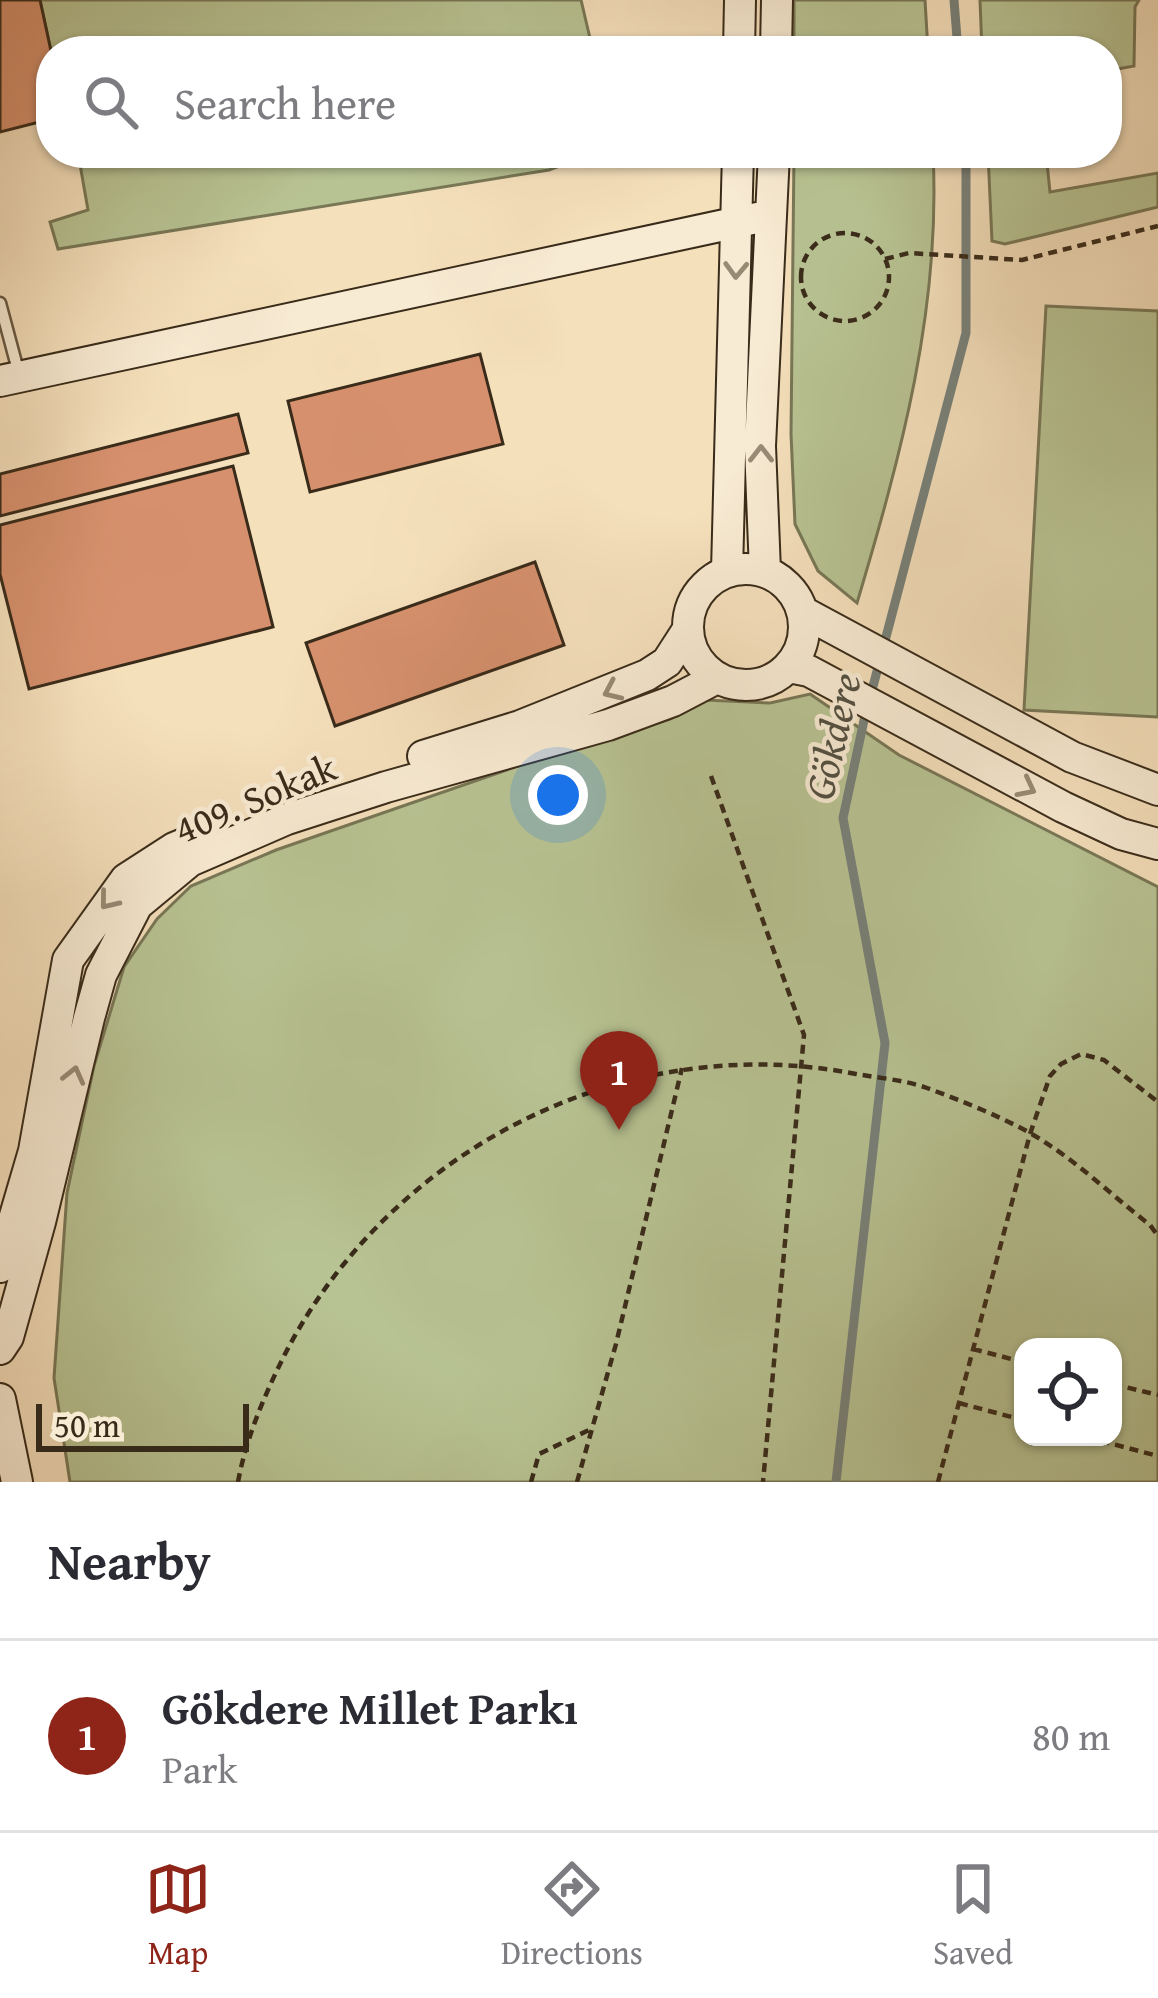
<!DOCTYPE html>
<html lang="en">
<head>
<meta charset="utf-8">
<style>
  :root { --surface:#fff; --page:#f2f2f3; --text:#2b2b33; --muted:#7c7c81; --line:#e1e1e2; --accent:#8f2418 }
  body { margin:0; font-family:"Gentium Book Plus",serif; background:var(--page); color:var(--text) }
  .controls { position:absolute; right:36px; bottom:36px; display:grid; overflow:hidden; border-radius:24px; box-shadow:0 3px 9px #0004 }
  .controls button { width:108px; height:108px; display:grid; place-items:center; padding:0; border:0; border-bottom:3px solid var(--line); background:var(--surface); color:var(--text); font:60px sans-serif }
  .scale { position:absolute; left:36px; bottom:30px; width:213px; box-sizing:border-box; padding-left:12px; border:6px solid #392b1a; border-top:0; font-size:33px; line-height:42px; white-space:nowrap; color:#392b1a; -webkit-text-stroke:9px #f8ebd3; paint-order:stroke }
  .you { position:absolute; left:558px; top:795px; width:42px; height:42px; margin:-30px; border:9px solid #fff; border-radius:50%; background:#1a73e8; box-shadow:0 0 0 18px #1a73e833 }
  .badge { display:grid; place-items:center; width:78px; height:78px; border-radius:50%; background:var(--accent); color:#fff; font-size:39px; font-weight:700 }
  .pin { position:absolute; translate:-50% -99px; filter:drop-shadow(0 3px 6px #0008) }
  .pin::after { content:''; position:absolute; top:63px; width:42px; height:36px; background:inherit; clip-path:polygon(0 0,100% 0,50% 100%) }
  .list { margin:0; padding:0; list-style:none }
  h2 { display:flex; justify-content:space-between; align-items:center; height:156px; margin:0; padding:0 48px; font-size:51px }
  h2 small { font-size:39px; font-weight:400; color:var(--muted) }
  .list li { display:grid; grid-template-columns:78px 1fr auto; gap:36px; align-items:center; box-sizing:border-box; height:192px; padding:0 48px; border-top:3px solid var(--line) }
  .list b { display:block; font-size:45px; white-space:nowrap }
  .list p { margin:0; font-size:39px; white-space:nowrap; color:var(--muted) }
  .list em { font-size:39px; font-style:normal; color:var(--muted) }
  .icon { flex:none; width:66px; height:66px; fill:none; stroke:currentColor; stroke-width:2; stroke-linecap:round; stroke-linejoin:round }
  .map { position:relative; flex:none; width:1158px; height:1482px; overflow:hidden }
  .search { position:absolute; background:var(--surface); box-shadow:0 3px 9px #0004; left:36px; right:36px; top:36px; height:132px; display:flex; align-items:center; gap:30px; box-sizing:border-box; padding:0 42px; border-radius:48px; color:var(--muted); font-size:45px }
  .sheet { height:348px; background:var(--surface) }
  nav { display:flex; justify-content:space-around; align-items:center; box-sizing:border-box; height:168px; border-top:3px solid var(--line); background:var(--surface); font-size:33px; color:var(--muted) }
  nav a { display:grid; justify-items:center; gap:6px }
  nav .on { color:var(--accent) }
  .map>svg:first-child { display:block }
  .green { fill:#b8c393; stroke:#787756; stroke-width:3; fill-rule:evenodd }
  .lines { fill:none; stroke-linecap:round; stroke-linejoin:round }
  .stream { stroke:#77817a; stroke-width:9 }
  .building { fill:#d6906d; stroke:#392b1a; stroke-width:3 }
  .lane-casing { stroke:#685842; stroke-width:15 }
  .secondary-casing { stroke:#392b1a; stroke-width:34 }
  .path { stroke:#392b1a; stroke-width:4.5; stroke-dasharray:9 6; stroke-linecap:butt }
  .lane { stroke:#f8ebd3; stroke-width:10 }
  .secondary { stroke:#f8ebd3; stroke-width:30 }
  .oneway { stroke:#988b76 }
  .labels { text-anchor:middle; stroke-width:9; stroke-linejoin:round; paint-order:stroke }
  .street-label { font-size:39px; fill:#392b1a; stroke:#f8ebd3 }
  .water-label { font-size:42px; font-style:italic; fill:#534f42; stroke:#f8ebd3 }
</style>
</head>
<body>
<div class="map">
<svg width="1158" height="1482" viewBox="0 0 1158 1482">
  <rect width="100%" height="100%" fill="#f5e0bc"/>
  <filter id="stains"><feTurbulence type="fractalNoise" baseFrequency=".00167" numOctaves="4"/><feColorMatrix values="0 0 0 0 .2 0 0 0 0 .09 0 0 0 0 .02 0 0 0 .5 -.17"/></filter>
  <radialGradient id="worn" r=".72"><stop offset=".6" stop-color="#630" stop-opacity="0"/><stop offset="1" stop-color="#630" stop-opacity=".3"/></radialGradient>
  <!-- green -->
  <path class="green" d="M 40,0 L 581,0 L 593,51 L 51,51 Z
    M 794,0 L 925,0 L 928,51 L 794,51 Z
    M 980,0 L 1139,0 L 1135,7 L 1134,66 L 1107,71 L 1107,51 L 982,51 Z
    M 78,153 L 583,153 L 578,159 L 549,170 L 58,249 L 50,222 L 88,210 Z
    M 794,153 L 933,153 C 941,309 901,455 857,603 L 818,571 L 795,524 L 791,434 Z
    M 988,153 L 1046,153 L 1050,192 L 1158,173 L 1158,207 L 1005,244 L 992,241 Z
    M 1046,306 L 1158,311 L 1158,717 L 1024,710 Z
    M 810,694 L 899,755 L 1158,887 L 1158,1482 L 70,1482 L 54,1378 L 67,1193 L 94,1066 L 124,967 L 157,919 L 191,886 L 276,850 L 544,757 L 670,719 L 705,700 L 770,703 ZM 1023,1347 L 1113,1347 L 1113,1437 L 1023,1437 Z"/>
  <g class="lines">
    <!-- stream -->
    <path class="stream" d="M 954,0 L 958,51
      M 871,694 L 966,333 L 966,153
      M 836,1482 L 885,1043 L 843,818 L 866,711"/>
  </g>
  <!-- building -->
  <path class="building" d="M 0,0 L 40,0 L 51,51 L 51,119 L 0,132 Z
    M 480,354 L 503,444 L 310,492 L 288,401 Z
    M 238,414 L 248,453 L 0,516 L 0,474 Z
    M 233,466 L 273,627 L 29,689 L 0,574 L 0,525 Z
    M 535,562 L 564,645 L 335,726 L 306,643 Z"/>
  <g class="lines">
    <defs>
      <path id="lane" d="M 0,303 L 19,374"/>
      <path id="secondary" d="M 739,51 L 740,0
        M 776,51 L 777,0
        M 0,381 L 771,215
        M688 627a58 58 0 1 1 116 0a58 58 0 1 1-116 0Z
        M 727,571 L 738,153
        M 765,571 L 760,446 L 774,153
        M 803,612 L 1072,757 L 1158,790
        M 789,667 L 809,671 L 1063,807 L 1121,834 L 1158,844
        M 423,756 L 520,726 L 647,675 L 667,662 L 687,631
        M 0,1267 L 34,1151 L 68,960 L 126,879 L 174,848 L 203,836
        M 0,1349 L 8,1337 L 40,1222 L 89,1018 L 101,975 L 137,905 L 190,861 L 287,819 L 386,787 L 608,725 L 673,701 L 717,678
        M 0,1399 L 17,1482"/>
    </defs>
    <!-- lane casing -->
    <use href="#lane" class="lane-casing"/>
    <!-- secondary casing -->
    <use href="#secondary" class="secondary-casing"/>
    <!-- path -->
    <path class="path" d="M801 277a44 44 0 1 1 88 0a44 44 0 1 1-88 0Z
      M 885,259 L 909,253 L 1022,260 L 1158,226
      M 711,776 L 804,1035 L 763,1482
      M 973,1349 L 1023,1362
      M 1113,1384 L 1158,1395
      M 959,1403 L 1023,1420
      M 1086,1437 L 1158,1456
      M 238,1482 C 246,1438 265,1394 285,1354 C 392,1147 627,1029 856,1074 C 879,1078 905,1080 927,1088 C 962,1101 1013,1121 1043,1141 C 1081,1165 1115,1198 1150,1225 L 1158,1236
      M 531,1482 L 539,1454 L 589,1430
      M 577,1482 L 616,1344 L 682,1068
      M 938,1482 L 1030,1134 L 1050,1076 L 1061,1064 L 1081,1054 L 1104,1060 L 1158,1102"/>
    <!-- lane -->
    <use href="#lane" class="lane"/>
    <!-- secondary -->
    <use href="#secondary" class="secondary"/>
  </g>
  <!-- one-way arrows -->
  <defs><path id="oneway-chevron" d="M-2-3.5L2.5 0L-2 3.5" fill="none" stroke-width="1.6" stroke-linecap="round" stroke-linejoin="round" transform="scale(3)"/></defs>
  <g class="oneway">
    <use href="#oneway-chevron" transform="translate(736 270) rotate(92)"/>
    <use href="#oneway-chevron" transform="translate(761 454) rotate(-90)"/>
    <use href="#oneway-chevron" transform="translate(612 691) rotate(156)"/>
    <use href="#oneway-chevron" transform="translate(1027 788) rotate(27)"/>
    <use href="#oneway-chevron" transform="translate(108 901) rotate(129)"/>
    <use href="#oneway-chevron" transform="translate(74 1075) rotate(-76)"/>
  </g>
  <g class="labels">
    <!-- street labels -->
    <g class="street-label">
      <text transform="translate(255 798) rotate(-23)" y="14">409. Sokak</text>
    </g>
    <!-- water labels -->
    <g class="water-label">
      <text transform="translate(832 736) rotate(-77)" y="15">Gökdere</text>
    </g>
  </g>
  <rect width="100%" height="100%" filter="url(#stains)"/>
  <rect width="100%" height="100%" fill="url(#worn)"/>
</svg>
<div class="controls">
<button><svg class="icon" aria-label="locate" viewBox="0 0 24 24"><circle cx="12" cy="12" r="6"/><path d="M12 2v4M12 18v4M2 12h4M18 12h4"/></svg></button>
</div>
<div class="scale">50 m</div>
<div class="you"></div>
<div class="pin badge" style="left:619px;top:1130px">1</div>
<div class="search"><svg class="icon" aria-label="search" viewBox="0 0 24 24"><circle cx="10" cy="10" r="6"/><path d="M15 15l6 6"/></svg>Search here</div>
</div>
<section class="sheet">
<h2>Nearby<small></small></h2>
<ul class="list">
<li><span class="badge">1</span><div><b>Gökdere Millet Parkı</b><p>Park</p></div><em>80 m</em></li>
</ul>
</section>
<nav>
<a class="on"><svg class="icon" aria-label="map" viewBox="0 0 24 24"><path d="M3 6l6-2 6 2 6-2v14l-6 2-6-2-6 2zM9 4v14M15 6v14"/></svg>Map</a>
<a><svg class="icon" aria-label="directions" viewBox="0 0 24 24"><path d="M12 3l9 9-9 9-9-9zM9 14v-3h6M13 9l2 2-2 2"/></svg>Directions</a>
<a><svg class="icon" aria-label="saved" viewBox="0 0 24 24"><path d="M7 4h10v16l-5-4-5 4z"/></svg>Saved</a>
</nav>
</body>
</html>
